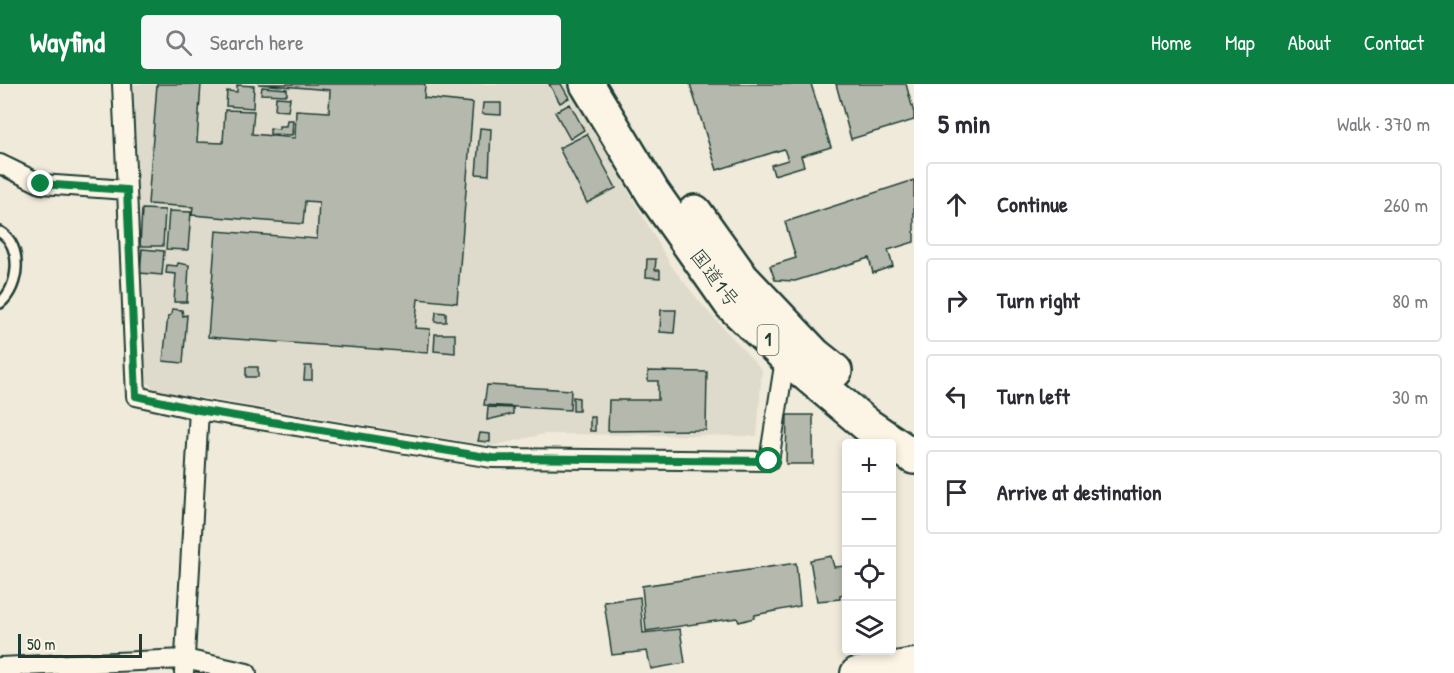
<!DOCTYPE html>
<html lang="en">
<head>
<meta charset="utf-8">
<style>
  :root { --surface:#fff; --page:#f7f7f7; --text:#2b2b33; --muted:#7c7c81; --line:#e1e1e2; --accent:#0b8043 }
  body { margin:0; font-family:"Patrick Hand","Klee One",sans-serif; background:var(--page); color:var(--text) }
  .controls { position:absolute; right:18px; bottom:18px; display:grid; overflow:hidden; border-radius:6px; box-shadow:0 3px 9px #0003 }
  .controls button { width:54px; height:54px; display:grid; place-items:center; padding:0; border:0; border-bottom:2px solid var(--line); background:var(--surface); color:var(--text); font:30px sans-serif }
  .scale { position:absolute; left:18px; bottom:15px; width:124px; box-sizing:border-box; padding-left:6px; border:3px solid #1f3d34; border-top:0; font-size:16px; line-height:21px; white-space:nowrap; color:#1f3d34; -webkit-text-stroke:4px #fcf5e5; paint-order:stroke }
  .stop { position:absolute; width:18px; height:18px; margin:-14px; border:4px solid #0b8043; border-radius:50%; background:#fff }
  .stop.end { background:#0b8043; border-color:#fff; box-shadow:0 2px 6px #0008 }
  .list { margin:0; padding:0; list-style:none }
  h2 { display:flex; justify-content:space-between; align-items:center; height:78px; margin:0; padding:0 24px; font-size:26px }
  h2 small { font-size:20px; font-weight:400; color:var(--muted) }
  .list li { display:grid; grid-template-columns:39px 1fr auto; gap:18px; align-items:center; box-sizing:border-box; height:84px; margin:0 12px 12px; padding:0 12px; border:2px solid var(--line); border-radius:6px }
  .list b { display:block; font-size:22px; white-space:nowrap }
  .list em { font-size:20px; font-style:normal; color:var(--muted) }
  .icon { flex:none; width:33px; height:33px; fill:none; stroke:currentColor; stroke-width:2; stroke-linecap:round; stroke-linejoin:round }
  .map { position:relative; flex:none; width:914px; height:589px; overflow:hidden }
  header { display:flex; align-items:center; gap:36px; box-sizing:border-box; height:84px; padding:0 30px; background:var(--accent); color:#fff }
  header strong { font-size:28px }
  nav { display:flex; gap:33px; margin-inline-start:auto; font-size:21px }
  .search { width:420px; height:54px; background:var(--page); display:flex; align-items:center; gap:15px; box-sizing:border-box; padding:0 21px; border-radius:6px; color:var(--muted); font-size:22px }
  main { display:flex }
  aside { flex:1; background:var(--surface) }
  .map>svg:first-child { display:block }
  .built { fill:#dedbcc }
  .building { fill:#b5b9ad; stroke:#1f3d34; stroke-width:1.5 }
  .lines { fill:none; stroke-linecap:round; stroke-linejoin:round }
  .lane-casing { stroke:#1f3d34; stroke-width:14 }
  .street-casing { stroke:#1f3d34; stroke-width:22 }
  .primary-casing { stroke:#1f3d34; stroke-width:34 }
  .highway-casing { stroke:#1f3d34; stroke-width:38 }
  .lane { stroke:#fcf5e5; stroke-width:9 }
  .street { stroke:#fcf5e5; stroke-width:18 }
  .primary { stroke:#fcf5e5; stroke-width:30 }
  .highway { stroke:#fcf5e5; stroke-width:33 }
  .route { stroke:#0b8043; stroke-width:8 }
  .labels { text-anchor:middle; stroke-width:4.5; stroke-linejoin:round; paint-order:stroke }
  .shield { fill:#fcf5e5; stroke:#617469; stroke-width:1.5 }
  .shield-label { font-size:18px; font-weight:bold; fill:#1f3d34 }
  .street-label { font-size:20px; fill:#1f3d34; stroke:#fcf5e5 }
</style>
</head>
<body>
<header>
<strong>Wayfind</strong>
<div class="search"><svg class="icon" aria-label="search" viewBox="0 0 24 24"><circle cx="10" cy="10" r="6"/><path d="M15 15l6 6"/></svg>Search here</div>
<nav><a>Home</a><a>Map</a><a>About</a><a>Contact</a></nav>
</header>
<main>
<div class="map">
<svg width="914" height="589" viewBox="0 0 914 589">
  <rect width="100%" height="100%" fill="#efeada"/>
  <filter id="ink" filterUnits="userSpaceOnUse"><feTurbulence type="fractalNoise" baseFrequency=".0167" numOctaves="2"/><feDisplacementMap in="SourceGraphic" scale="12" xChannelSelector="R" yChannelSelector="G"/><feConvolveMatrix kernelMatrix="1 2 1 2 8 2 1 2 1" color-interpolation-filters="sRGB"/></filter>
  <g filter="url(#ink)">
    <!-- built -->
    <path class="built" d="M 130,0 L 571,0 L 607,70 L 672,183 L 703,222 L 762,286 L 757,352 L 544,350 L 492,362 L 154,306 L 144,294 Z"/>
    <!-- building -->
    <path class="building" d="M 157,0 L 201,0 L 197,58 L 223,59 L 225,26 L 254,27 L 252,50 L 295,54 L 296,26 L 329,28 L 330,6 L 258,0 L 425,0 L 424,14 L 473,19 L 457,219 L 418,215 L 415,244 L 430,245 L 428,269 L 208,253 L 216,147 L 317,155 L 319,118 L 305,117 L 303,140 L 192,131 L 193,123 L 148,120 Z
      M 549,0 L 561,0 L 569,14 L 560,19 Z
      M 690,0 L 811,0 L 831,63 L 801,72 L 804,82 L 774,91 L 771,81 L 788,76 L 784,65 L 717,86 Z
      M 836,0 L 906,0 L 914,29 L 914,36 L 851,55 Z
      M 237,1 L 254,2 L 253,24 L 226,22 L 227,7 L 237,8 Z
      M 262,3 L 287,5 L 287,11 L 261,10 Z
      M 276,13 L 290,14 L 288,27 L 275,26 Z
      M 483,19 L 501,19 L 501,31 L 482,30 Z
      M 570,20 L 584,46 L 570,55 L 555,28 Z
      M 287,36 L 293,36 L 292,51 L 270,50 L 270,44 L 279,45 L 279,42 L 286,42 Z
      M 480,44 L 491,45 L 489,91 L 476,90 Z
      M 587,50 L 616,104 L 587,119 L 559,64 Z
      M 914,96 L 914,158 L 888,166 L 893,182 L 873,189 L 869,174 L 795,197 L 775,196 L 770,182 L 796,174 L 785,138 Z
      M 142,125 L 165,126 L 163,162 L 140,162 Z
      M 169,127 L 191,128 L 188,166 L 166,165 Z
      M 142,165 L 164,167 L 162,191 L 140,189 Z
      M 647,175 L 656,175 L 655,186 L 660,186 L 660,194 L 646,193 Z
      M 178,179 L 189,181 L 187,218 L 174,218 L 176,190 L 166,189 L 167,181 L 177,182 Z
      M 172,225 L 182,226 L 183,232 L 187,231 L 183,279 L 163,277 L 168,232 L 171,231 Z
      M 661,226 L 676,226 L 674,249 L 660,248 Z
      M 436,228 L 446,229 L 446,238 L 435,238 Z
      M 435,250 L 455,250 L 455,269 L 434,267 Z
      M 305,282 L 312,282 L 312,296 L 304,296 Z
      M 246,283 L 258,283 L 258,293 L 246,293 Z
      M 648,287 L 707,288 L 706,346 L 608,347 L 609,316 L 658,316 L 658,297 L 648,297 Z
      M 487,301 L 571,306 L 570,326 L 484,321 Z
      M 573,313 L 579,314 L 579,327 L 573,327 Z
      M 488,323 L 513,324 L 513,330 L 487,336 Z
      M 787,331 L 813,331 L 813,380 L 786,380 Z
      M 590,333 L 595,333 L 595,347 L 590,347 Z
      M 480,349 L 490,350 L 490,358 L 478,357 Z
      M 831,472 L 834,483 L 846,482 L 846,510 L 840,511 L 840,515 L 817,517 L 810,476 Z
      M 796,479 L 800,522 L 755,531 L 754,534 L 739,538 L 737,534 L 646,547 L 642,502 Z
      M 640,513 L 643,549 L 680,545 L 685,579 L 651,585 L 647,567 L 612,571 L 604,518 Z"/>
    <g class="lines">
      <defs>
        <path id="lane" d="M 0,148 C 23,161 20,203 0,219"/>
        <path id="street" d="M 122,0 L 127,106
          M 0,80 L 41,100 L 127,106 L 136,312 L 199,326 L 492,374 L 769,377 L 786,269
          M 0,583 L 185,575 L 247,589
          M 184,589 L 199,326"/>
        <path id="primary" d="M 856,589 L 914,580"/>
        <path id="highway" d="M 587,0 L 653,109 L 731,220 L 785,272 L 867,341 L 914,373
          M 695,128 L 742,194 L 815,271 L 835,287"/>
      </defs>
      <!-- lane casing -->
      <use href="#lane" class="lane-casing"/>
      <!-- street casing -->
      <use href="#street" class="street-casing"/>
      <!-- primary casing -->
      <use href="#primary" class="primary-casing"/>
      <!-- highway casing -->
      <use href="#highway" class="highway-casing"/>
      <!-- lane -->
      <use href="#lane" class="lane"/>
      <!-- street -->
      <use href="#street" class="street"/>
      <!-- primary -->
      <use href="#primary" class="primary"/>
      <!-- highway -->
      <use href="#highway" class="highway"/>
    </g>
  </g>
  <g class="lines" filter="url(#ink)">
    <!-- route -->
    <path class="route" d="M 41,100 L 127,106 L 136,312 L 199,326 L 492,374 L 769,377"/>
  </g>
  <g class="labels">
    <!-- shield labels -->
    <rect class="shield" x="757.5" y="241" width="21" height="30" rx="4.5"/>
    <g class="shield-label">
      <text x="768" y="262">1</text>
    </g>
    <!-- street labels -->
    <g class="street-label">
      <text transform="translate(715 194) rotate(53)" y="7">国道1号</text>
    </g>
  </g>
</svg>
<div class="controls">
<button>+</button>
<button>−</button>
<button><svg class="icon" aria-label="locate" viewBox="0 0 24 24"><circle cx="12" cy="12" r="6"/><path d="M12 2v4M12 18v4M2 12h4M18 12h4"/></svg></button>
<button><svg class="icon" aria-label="layers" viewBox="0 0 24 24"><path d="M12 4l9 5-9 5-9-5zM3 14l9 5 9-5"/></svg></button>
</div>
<div class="scale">50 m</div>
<div class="stop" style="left:769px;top:377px"></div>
<div class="stop end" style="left:41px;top:100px"></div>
</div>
<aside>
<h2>5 min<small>Walk · 370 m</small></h2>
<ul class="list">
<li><svg class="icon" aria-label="ahead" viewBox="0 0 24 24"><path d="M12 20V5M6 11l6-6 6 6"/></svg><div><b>Continue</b></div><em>260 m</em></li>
<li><svg class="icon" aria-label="right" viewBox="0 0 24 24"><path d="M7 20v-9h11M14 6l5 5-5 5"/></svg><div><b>Turn right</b></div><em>80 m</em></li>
<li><svg class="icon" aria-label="left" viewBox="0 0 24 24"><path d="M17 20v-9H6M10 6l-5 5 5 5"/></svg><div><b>Turn left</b></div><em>30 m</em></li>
<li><svg class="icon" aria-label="arrive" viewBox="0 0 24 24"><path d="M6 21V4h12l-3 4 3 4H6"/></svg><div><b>Arrive at destination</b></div></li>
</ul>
</aside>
</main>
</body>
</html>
